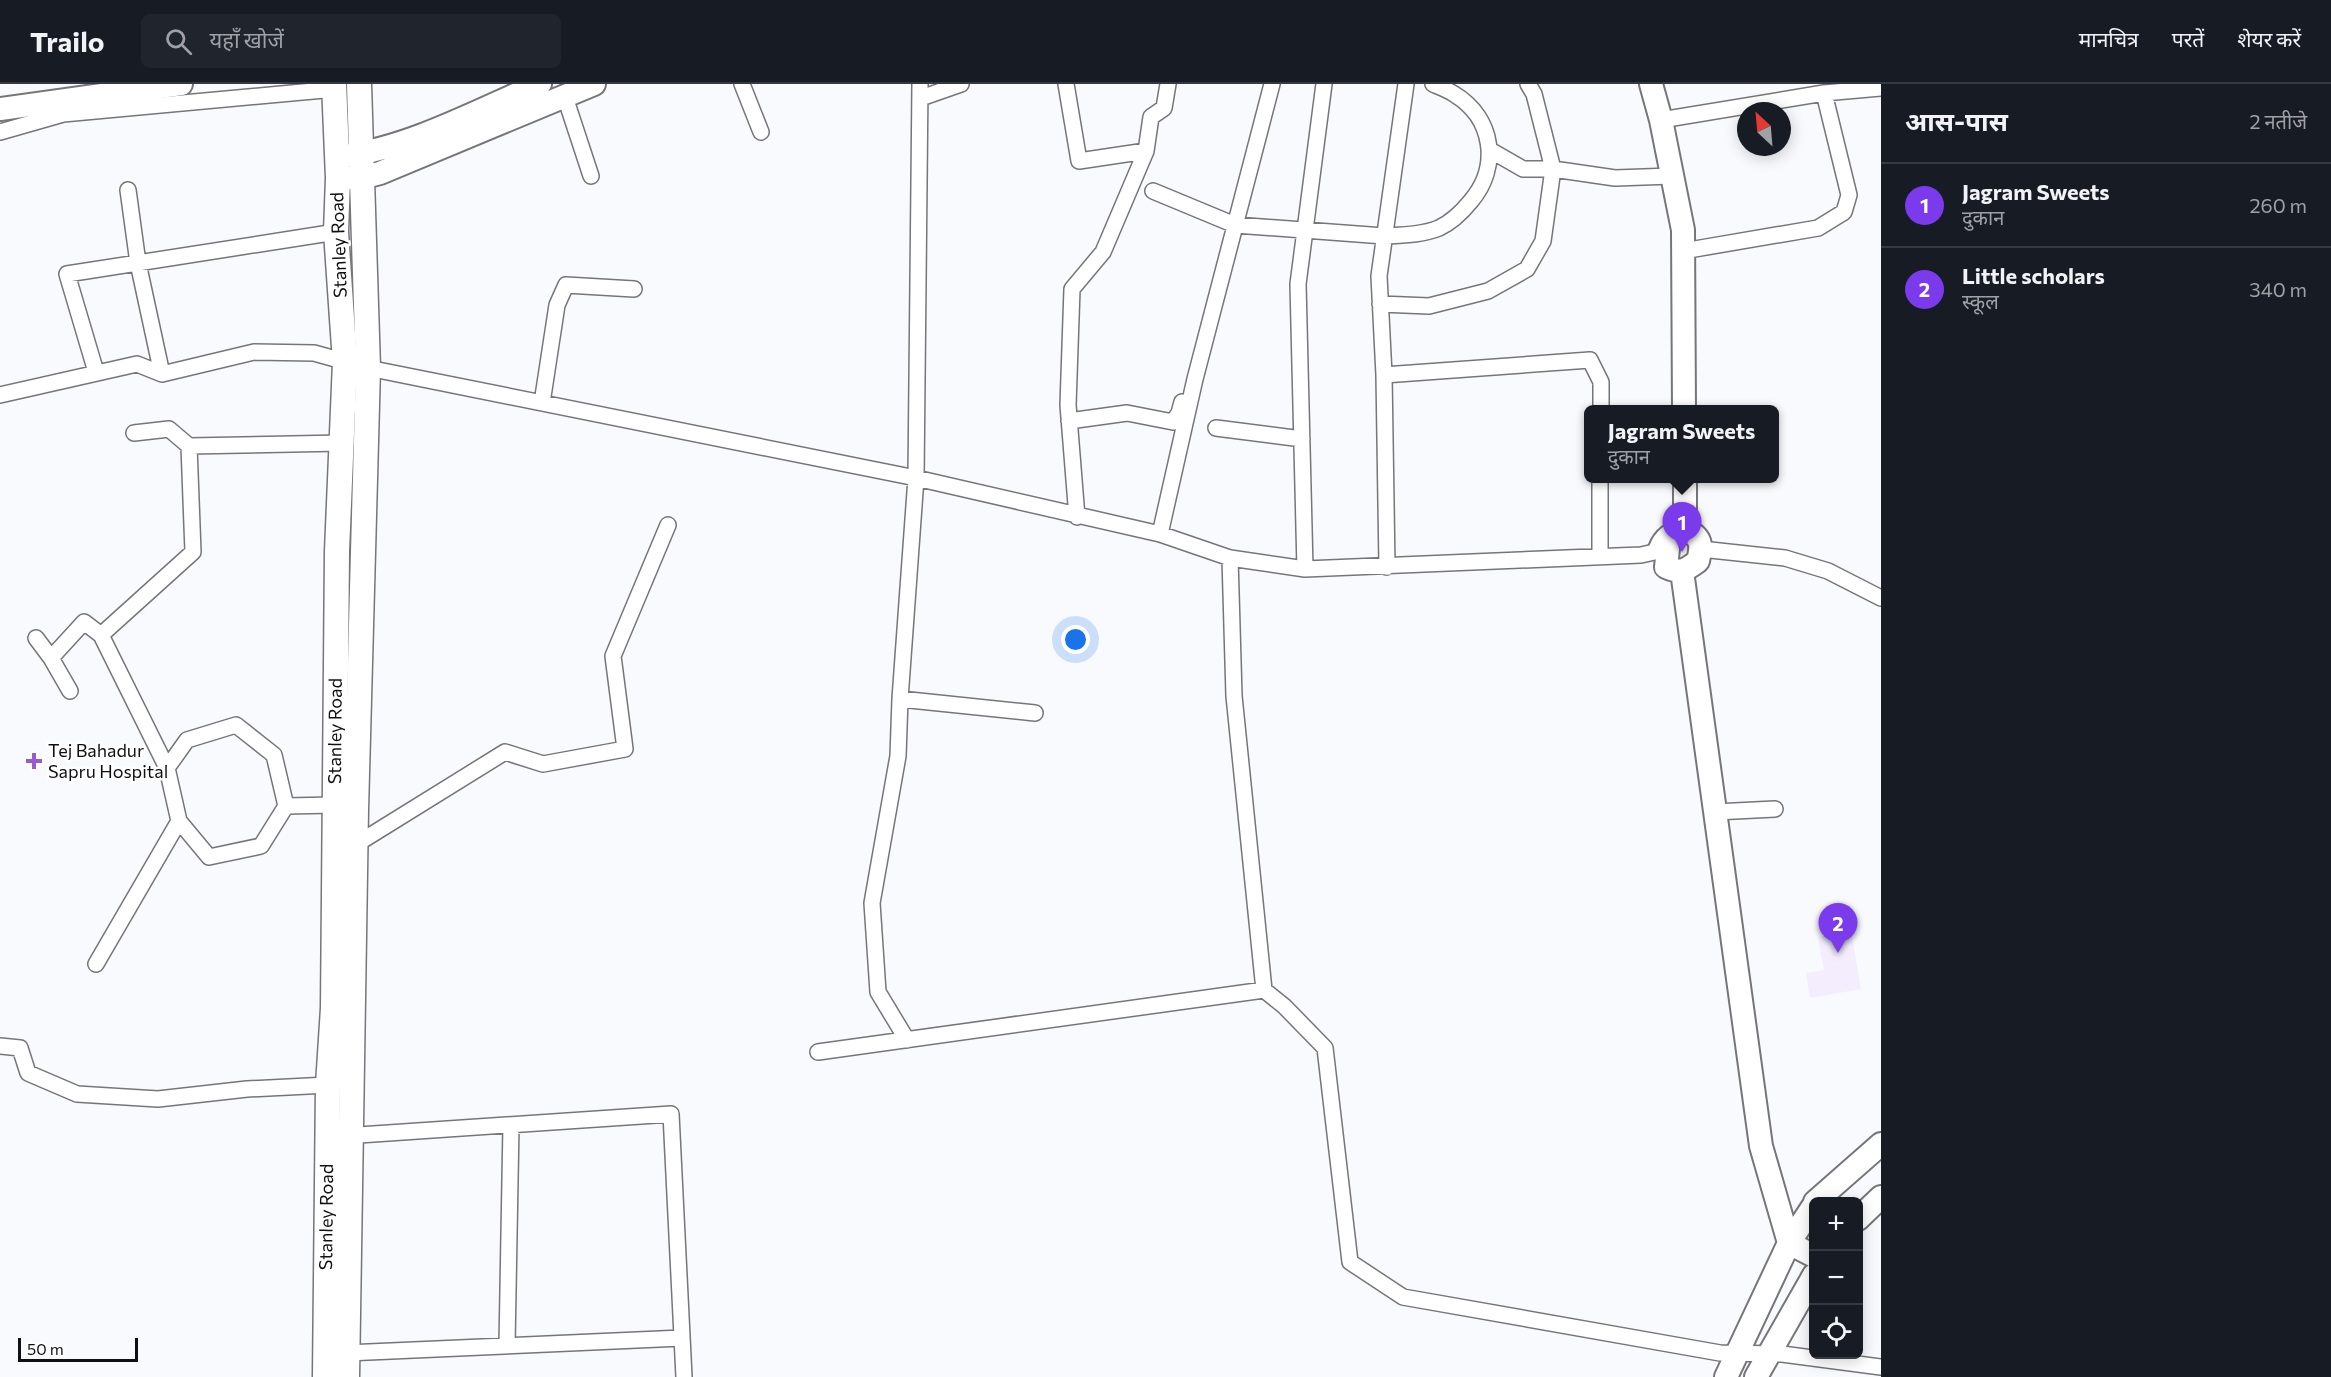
<!DOCTYPE html>
<html lang="hi">
<head>
<meta charset="utf-8">
<style>
  :root { --surface:#171b24; --page:#20242c; --text:#f1f3f6; --muted:#9ea1a6; --line:#363941; --accent:#7c3aed }
  body { margin:0; font-family:Commissioner,"Noto Sans Devanagari",sans-serif; background:var(--page); color:var(--text) }
  .controls { position:absolute; right:18px; bottom:18px; display:grid; overflow:hidden; border-radius:9px; box-shadow:0 3px 15px #0003 }
  .controls button { width:54px; height:54px; display:grid; place-items:center; padding:0; border:0; border-bottom:2px solid var(--line); background:var(--surface); color:var(--text); font:30px sans-serif }
  .compass { position:absolute; left:1737px; top:18px; width:54px; height:54px; border-radius:50%; background:var(--surface); box-shadow:0 3px 15px #0003; rotate:334deg }
  .scale { position:absolute; left:18px; bottom:15px; width:120px; box-sizing:border-box; padding-left:6px; border:3px solid #101012; border-top:0; font-size:16px; line-height:21px; white-space:nowrap; color:#101012; -webkit-text-stroke:4px #fff; paint-order:stroke }
  .you { position:absolute; left:1076px; top:556px; width:21px; height:21px; margin:-15px; border:4px solid #fff; border-radius:50%; background:#1a73e8; box-shadow:0 0 0 9px #1a73e833 }
  .badge { display:grid; place-items:center; width:39px; height:39px; border-radius:50%; background:var(--accent); color:#fff; font-size:20px; font-weight:700 }
  .pin { position:absolute; translate:-50% -50px; filter:drop-shadow(0 2px 3px #0008) }
  .pin::after { content:''; position:absolute; top:32px; width:21px; height:18px; background:inherit; clip-path:polygon(0 0,100% 0,50% 100%) }
  .popup { position:absolute; left:1584px; top:321px; width:195px; height:78px; box-sizing:border-box; display:grid; place-content:center; border-radius:9px; background:var(--surface); filter:drop-shadow(0 2px 4px #0005); font-size:20px; white-space:nowrap; color:var(--muted) }
  .popup b { font-size:22px; color:var(--text) }
  .popup::after { content:''; position:absolute; left:50%; top:100%; margin-left:-12px; border:12px solid transparent; border-top-color:var(--surface) }
  .list { margin:0; padding:0; list-style:none }
  h2 { display:flex; justify-content:space-between; align-items:center; height:78px; margin:0; padding:0 24px; font-size:26px }
  h2 small { font-size:20px; font-weight:400; color:var(--muted) }
  .list li { display:grid; grid-template-columns:39px 1fr auto; gap:18px; align-items:center; box-sizing:border-box; height:84px; padding:0 24px; border-top:2px solid var(--line) }
  .list b { display:block; font-size:22px; white-space:nowrap }
  .list p { margin:0; font-size:20px; white-space:nowrap; color:var(--muted) }
  .list em { font-size:20px; font-style:normal; color:var(--muted) }
  .icon { flex:none; width:33px; height:33px; fill:none; stroke:currentColor; stroke-width:2; stroke-linecap:round; stroke-linejoin:round }
  .map { position:relative; flex:none; width:1881px; height:1293px; overflow:hidden }
  header { display:flex; align-items:center; gap:36px; box-sizing:border-box; height:84px; padding:0 30px; background:var(--surface); border-bottom:2px solid var(--line) }
  header strong { font-size:28px }
  nav { display:flex; gap:33px; margin-inline-start:auto; font-size:21px }
  .search { width:420px; height:54px; background:var(--page); display:flex; align-items:center; gap:15px; box-sizing:border-box; padding:0 21px; border-radius:9px; color:var(--muted); font-size:22px }
  main { display:flex }
  aside { flex:1; background:var(--surface) }
  .map>svg:first-child { display:block }
  .education { fill:#f3edfe }
  .lines { fill:none; stroke-linecap:round; stroke-linejoin:round }
  .street-casing { stroke:#76767a; stroke-width:18 }
  .secondary-casing { stroke:#76767a; stroke-width:26 }
  .primary-casing { stroke:#76767a; stroke-width:27 }
  .street { stroke:#fff; stroke-width:15 }
  .secondary { stroke:#fff; stroke-width:22 }
  .primary { stroke:#fff; stroke-width:24 }
  .poi-dot { fill:#9b5ad0; stroke:#fff; stroke-width:2 }
  .labels { text-anchor:middle; stroke-width:5; stroke-linejoin:round; paint-order:stroke }
  .street-label { font-size:18px; fill:#101012; stroke:#fff }
  .poi-label { font-size:18px; fill:#101012; stroke:#fff; text-anchor:start }
</style>
</head>
<body>
<header>
<strong>Trailo</strong>
<div class="search"><svg class="icon" aria-label="search" viewBox="0 0 24 24"><circle cx="10" cy="10" r="6"/><path d="M15 15l6 6"/></svg>यहाँ खोजें</div>
<nav><a>मानचित्र</a><a>परतें</a><a>शेयर करें</a></nav>
</header>
<main>
<div class="map">
<svg width="1881" height="1293" viewBox="0 0 1881 1293">
  <rect width="100%" height="100%" fill="#f9fafe"/>
  <!-- education -->
  <path class="education" d="M 1851,847 L 1861,905 L 1810,914 L 1806,889 L 1824,886 L 1818,853 Z"/>
  <g class="lines">
    <defs>
      <path id="street" d="M 742,0 L 761,48
        M 1066,0 L 1079,77 L 1146,67
        M 565,13 L 591,92
        M 921,14 L 961,0
        M 1661,36 L 1824,9 L 1881,4
        M 0,48 L 63,30 L 335,5
        M 1490,66 L 1523,85 L 1553,85 L 1615,94 L 1672,92
        M 128,106 L 138,179 L 162,290
        M 1153,107 L 1235,141 L 1384,152 C 1402,151 1422,151 1439,144 C 1452,138 1462,128 1471,117 C 1500,83 1494,34 1454,10 C 1448,6 1440,3 1433,0
        M 1683,167 L 1818,144 L 1844,128 L 1849,111 L 1824,9
        M 1380,220 L 1429,222 L 1488,207 L 1527,185 L 1543,157 L 1553,85 L 1534,10 L 1528,0
        M 96,288 L 67,190 L 336,148
        M 1384,291 L 1590,276 L 1601,298 L 1601,326
        M 0,311 L 137,280 L 162,290 L 254,268 L 314,269 L 368,284 L 916,394 L 1160,450 L 1230,474 L 1305,485 L 1641,471 L 1668,465
        M 542,319 L 557,221 L 566,201 L 634,205
        M 1069,337 L 1127,329 L 1173,338 L 1179,329 L 1182,318
        M 1216,344 L 1302,355
        M 134,349 L 169,345 L 189,362
        M 1077,433 L 1068,321 L 1072,205 L 1103,168 L 1146,67 L 1151,33 L 1164,24 L 1168,0
        M 1160,450 L 1195,295 L 1272,0
        M 1701,465 L 1785,474 L 1828,487 L 1881,514
        M 1600,473 L 1600,394
        M 1387,483 L 1384,291 L 1379,192 L 1406,0
        M 1305,485 L 1298,200 L 1324,0
        M 36,554 L 51,574 L 84,538 L 101,551
        M 51,574 L 70,607
        M 900,615 L 1035,629
        M 167,684 L 187,656 L 236,641 L 274,671 L 286,722 L 261,762 L 209,773 L 179,737 L 167,684 L 101,551 L 193,468 L 189,362 L 342,359
        M 286,722 L 334,721
        M 1715,728 L 1775,725
        M 355,761 L 505,668 L 543,680 L 625,665 L 613,572 L 668,441
        M 96,880 L 179,737
        M 1264,906 L 1284,922 L 1325,964 L 1350,1178 L 1403,1213 L 1720,1269 L 1782,1270 L 1881,1283
        M 907,956 L 878,908 L 872,819 L 898,672 L 900,615 L 916,394 L 920,0
        M 0,962 L 20,964 L 28,989 L 77,1010 L 158,1015 L 247,1005 L 328,1001
        M 818,968 L 1264,906 L 1234,612 L 1230,474
        M 344,1052 L 671,1030 L 684,1293
        M 507,1261 L 511,1041
        M 346,1269 L 682,1254"/>
      <path id="secondary" d="M 1651,0 L 1661,36 L 1683,146 L 1684,326
        M 0,25 L 181,0
        M 344,72 C 409,64 479,26 540,0
        M 344,94 L 361,94 L 380,89 L 594,0
        M 1685,394 L 1685,446
        M 1685,446 C 1702,452 1702,462 1698,477 C 1686,486 1681,490 1666,483 L 1668,465 L 1660,465 C 1664,454 1673,448 1685,446 Z
        M 1682,487 L 1761,1062 L 1789,1159 L 1814,1172
        M 1815,1118 L 1881,1060
        M 1858,1135 L 1881,1113
        M 1726,1293 L 1789,1159 L 1814,1121
        M 1756,1293 L 1814,1191"/>
      <g id="primary">
        <path id="s1" d="M 325,1293 L 328,1001 L 333,924 L 337,467 L 345,278 L 336,148 L 338,94 L 334,0"/>
        <path d="M 347,1293 L 356,726 L 368,284 L 359,0"/>
      </g>
    </defs>
    <!-- street casing -->
    <use href="#street" class="street-casing"/>
    <!-- secondary casing -->
    <use href="#secondary" class="secondary-casing"/>
    <!-- primary casing -->
    <use href="#primary" class="primary-casing"/>
    <!-- street -->
    <use href="#street" class="street"/>
    <!-- secondary -->
    <use href="#secondary" class="secondary"/>
    <!-- primary -->
    <use href="#primary" class="primary"/>
  </g>
  <!-- markers -->
  <path class="poi-dot" d="M31 668h6v6h6v6h-6v6h-6v-6h-6v-6h6z"/>
  <g class="labels">
    <!-- street labels -->
    <g class="street-label">
      <text transform="translate(339 161) rotate(-92)" y="6">Stanley Road</text>
      <text dy="6" stroke="none"><textPath href="#s1" startOffset="646">Stanley Road</textPath></text>
      <text dy="6" stroke="none"><textPath href="#s1" startOffset="160">Stanley Road</textPath></text>
    </g>
    <!-- poi labels -->
    <g class="poi-label">
      <text x="48" y="673">Tej Bahadur<tspan x="48" dy="21">Sapru Hospital</tspan></text>
    </g>
  </g>
</svg>
<div class="controls">
<button>+</button>
<button>−</button>
<button><svg class="icon" aria-label="locate" viewBox="0 0 24 24"><circle cx="12" cy="12" r="6"/><path d="M12 2v4M12 18v4M2 12h4M18 12h4"/></svg></button>
</div>
<svg class="compass" viewBox="-18 -18 36 36"><path d="M0-13l5 13h-10z" fill="#e53935"/><path d="M0 13l5-13h-10z" fill="#9ea1a6"/></svg>
<div class="scale">50 m</div>
<div class="you"></div>
<div class="pin badge" style="left:1682px;top:468px">1</div>
<div class="popup"><b>Jagram Sweets</b>दुकान</div>
<div class="pin badge" style="left:1838px;top:869px">2</div>
</div>
<aside>
<h2>आस-पास<small>2 नतीजे</small></h2>
<ul class="list">
<li><span class="badge">1</span><div><b>Jagram Sweets</b><p>दुकान</p></div><em>260 m</em></li>
<li><span class="badge">2</span><div><b>Little scholars</b><p>स्कूल</p></div><em>340 m</em></li>
</ul>
</aside>
</main>
</body>
</html>
